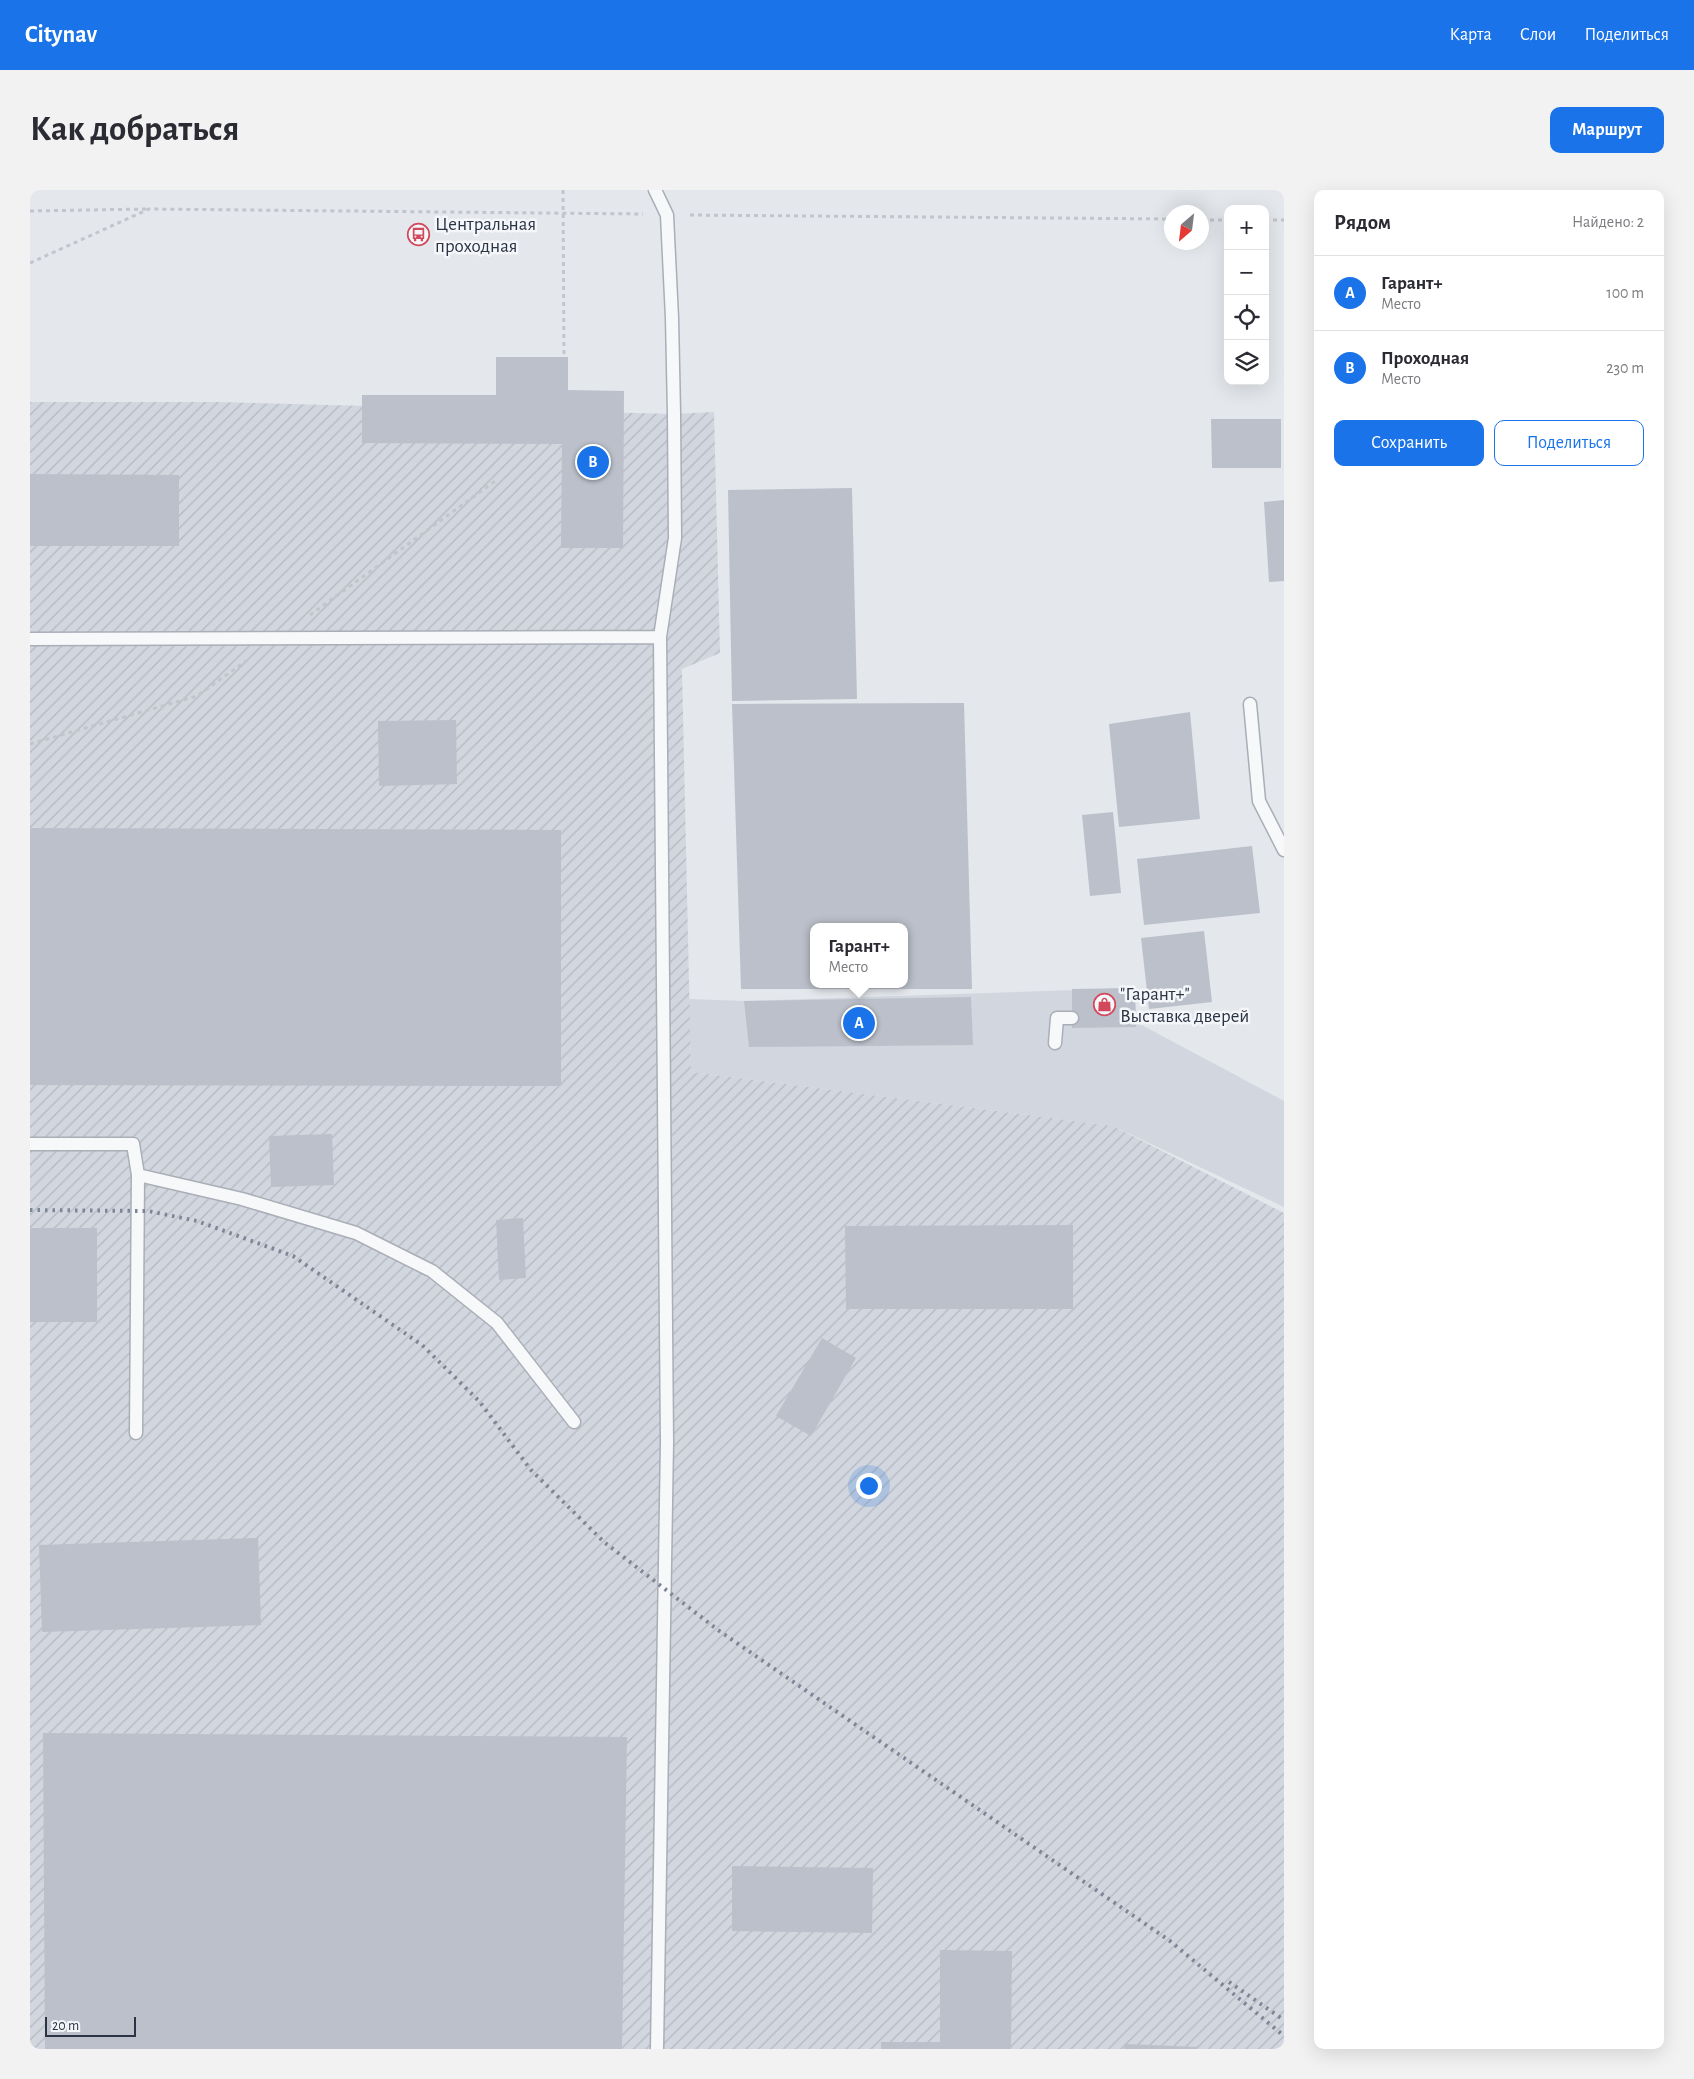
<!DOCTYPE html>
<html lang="ru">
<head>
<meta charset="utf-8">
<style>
  :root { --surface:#fff; --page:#f2f2f3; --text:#2b2b33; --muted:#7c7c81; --line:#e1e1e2; --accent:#1a73e8 }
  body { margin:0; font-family:"Alegreya Sans",sans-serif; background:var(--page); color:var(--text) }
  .controls { position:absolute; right:15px; top:15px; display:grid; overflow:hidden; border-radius:10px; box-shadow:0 5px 20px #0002 }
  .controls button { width:45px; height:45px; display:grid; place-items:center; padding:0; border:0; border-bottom:1px solid var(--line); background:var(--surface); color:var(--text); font:25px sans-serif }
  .compass { position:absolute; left:1134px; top:15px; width:45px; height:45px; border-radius:50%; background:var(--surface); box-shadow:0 5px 20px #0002; rotate:208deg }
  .scale { position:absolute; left:15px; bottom:12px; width:91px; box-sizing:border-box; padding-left:5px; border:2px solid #2b3445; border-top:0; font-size:14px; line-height:18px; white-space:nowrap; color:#2b3445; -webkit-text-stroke:4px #f4f6f9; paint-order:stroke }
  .you { position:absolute; left:838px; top:1295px; width:18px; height:18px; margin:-12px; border:4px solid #fff; border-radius:50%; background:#1a73e8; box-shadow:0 0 0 8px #1a73e833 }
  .badge { display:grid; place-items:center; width:32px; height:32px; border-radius:50%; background:var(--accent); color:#fff; font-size:16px; font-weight:700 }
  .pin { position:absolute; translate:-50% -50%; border:2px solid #fff; box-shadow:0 1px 5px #0006 }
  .popup { position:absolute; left:780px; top:733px; width:98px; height:65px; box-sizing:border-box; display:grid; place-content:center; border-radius:10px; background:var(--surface); filter:drop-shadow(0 1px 4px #0005); font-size:16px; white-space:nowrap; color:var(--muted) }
  .popup b { font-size:19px; color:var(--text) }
  .popup::after { content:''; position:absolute; left:50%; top:100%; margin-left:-10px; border:10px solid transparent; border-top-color:var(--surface) }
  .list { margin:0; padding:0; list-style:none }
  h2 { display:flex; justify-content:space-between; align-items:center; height:65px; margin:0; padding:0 20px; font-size:21px }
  h2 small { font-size:16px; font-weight:400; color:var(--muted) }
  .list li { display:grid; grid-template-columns:32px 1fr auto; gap:15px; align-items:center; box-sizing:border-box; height:75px; padding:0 20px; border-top:1px solid var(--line) }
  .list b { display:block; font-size:19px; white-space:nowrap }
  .list p { margin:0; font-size:16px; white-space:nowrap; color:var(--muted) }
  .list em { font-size:16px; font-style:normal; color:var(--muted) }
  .actions { display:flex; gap:10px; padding:15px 20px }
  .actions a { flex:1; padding:11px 0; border:1px solid var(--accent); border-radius:10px; text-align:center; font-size:18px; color:var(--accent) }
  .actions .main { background:var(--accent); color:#fff }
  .icon { flex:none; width:28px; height:28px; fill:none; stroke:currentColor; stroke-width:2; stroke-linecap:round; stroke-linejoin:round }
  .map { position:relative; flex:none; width:1254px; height:1859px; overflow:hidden; border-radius:10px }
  header { display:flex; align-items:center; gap:30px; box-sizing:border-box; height:70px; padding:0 25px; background:var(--accent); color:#fff }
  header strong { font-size:24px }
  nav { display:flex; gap:28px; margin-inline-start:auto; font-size:18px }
  .intro { display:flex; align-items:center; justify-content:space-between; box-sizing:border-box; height:120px; padding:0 30px }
  h1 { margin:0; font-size:35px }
  .button { padding:12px 22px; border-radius:10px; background:var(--accent); color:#fff; font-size:18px; font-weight:700 }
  main { display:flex; gap:30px; padding:0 30px }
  aside { flex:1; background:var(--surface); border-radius:10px; box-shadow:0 5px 20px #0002 }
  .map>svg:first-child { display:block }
  .built { fill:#d2d6de }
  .industrial { fill:url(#industrial-furrows) }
  .building { fill:#bbc0ca; fill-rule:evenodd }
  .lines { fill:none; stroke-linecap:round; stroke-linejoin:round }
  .lane-casing { stroke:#a9aeb7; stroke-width:15 }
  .path { stroke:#c2c5cb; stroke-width:3; stroke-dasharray:4 4; stroke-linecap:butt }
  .lane { stroke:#f7f8fa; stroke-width:12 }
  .rail { stroke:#7d8696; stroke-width:4; stroke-dasharray:2.5 5; stroke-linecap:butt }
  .labels { text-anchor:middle; stroke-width:5; stroke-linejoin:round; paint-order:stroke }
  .poi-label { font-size:19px; fill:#2b3445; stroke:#f4f6f9; text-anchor:start }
</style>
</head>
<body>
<header>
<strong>Citynav</strong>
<nav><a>Карта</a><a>Слои</a><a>Поделиться</a></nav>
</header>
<div class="intro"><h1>Как добраться</h1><a class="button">Маршрут</a></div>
<main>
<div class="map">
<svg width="1254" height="1859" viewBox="0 0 1254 1859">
  <defs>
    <pattern id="industrial-furrows" width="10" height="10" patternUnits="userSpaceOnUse" patternTransform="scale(1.25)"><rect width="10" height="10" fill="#d2d6de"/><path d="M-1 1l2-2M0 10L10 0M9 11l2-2" fill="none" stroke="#b4b8c0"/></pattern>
  </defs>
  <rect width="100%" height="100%" fill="#e4e7ec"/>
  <!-- built -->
  <path class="built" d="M 1105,798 L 1106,832 L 1254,911 L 1254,1017 L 1083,936 L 661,882 L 659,809 L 714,811 Z"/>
  <!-- industrial -->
  <path class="industrial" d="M 0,212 L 188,212 L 644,224 L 684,222 L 690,463 L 652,479 L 661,882 L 1083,936 L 1254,1023 L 1254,1859 L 0,1859 Z"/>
  <!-- building -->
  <path class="building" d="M 466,167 L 538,167 L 538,200 L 594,201 L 593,358 L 531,358 L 532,254 L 332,253 L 332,205 L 466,205 Z
    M 1181,229 L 1251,229 L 1251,278 L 1182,278 Z
    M 0,284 L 149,285 L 149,356 L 0,356 Z
    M 822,298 L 827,509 L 702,511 L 698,300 Z
    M 1254,310 L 1254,391 L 1239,392 L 1234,312 Z
    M 934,513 L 942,799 L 711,799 L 702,514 ZM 784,737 L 874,737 L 874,794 L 784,794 Z
    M 1160,522 L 1170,629 L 1089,637 L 1079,534 Z
    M 426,530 L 427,594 L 349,596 L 348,531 Z
    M 1083,622 L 1091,703 L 1060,706 L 1052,625 Z
    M 0,638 L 531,640 L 531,896 L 0,895 Z
    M 1222,656 L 1230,723 L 1114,735 L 1107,669 Z
    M 1174,741 L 1182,812 L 1119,819 L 1111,748 Z
    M 1105,798 L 1106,837 L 1042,838 L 1042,799 Z
    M 941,807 L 943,855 L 719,857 L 714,811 Z
    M 302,944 L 304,995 L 241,997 L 239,946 Z
    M 493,1028 L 496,1088 L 469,1090 L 466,1030 Z
    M 1043,1035 L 1043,1119 L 816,1119 L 815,1036 Z
    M 0,1038 L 67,1038 L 67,1132 L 0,1132 Z
    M 792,1148 L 826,1168 L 781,1246 L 746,1226 Z
    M 228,1348 L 231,1435 L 12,1442 L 9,1355 Z
    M 13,1543 L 597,1547 L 592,1859 L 15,1859 Z
    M 702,1676 L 843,1678 L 842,1743 L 702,1741 Z
    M 910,1760 L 982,1761 L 981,1859 L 851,1859 L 851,1852 L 910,1852 Z
    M 1095,1854 L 1168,1857 L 1168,1859 L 1094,1859 Z"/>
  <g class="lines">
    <defs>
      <path id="lane" d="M 625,0 L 637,25 L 642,128 L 644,224 L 645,348 L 630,447 L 637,1252 L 627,1859
        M 0,449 L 630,447
        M 1220,514 L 1229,611 L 1254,660
        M 1025,853 L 1027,828 L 1042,828
        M 0,954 L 103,954 L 108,985 L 106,1243
        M 108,985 L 212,1009 L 326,1043 L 402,1081 L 467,1133 L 544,1232"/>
    </defs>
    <!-- lane casing -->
    <use href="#lane" class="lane-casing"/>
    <!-- path -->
    <path class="path" d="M 533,0 L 534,168
      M 0,21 L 116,19
      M 660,25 L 1142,29
      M 1172,30 L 1198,30
      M 1235,30 L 1254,30
      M 0,73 L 119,19 L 613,24
      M 280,425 L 468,289
      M 0,554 L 167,506 L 216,471"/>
    <!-- lane -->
    <use href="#lane" class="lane"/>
    <!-- rail -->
    <path class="rail" d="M 0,1020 L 118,1021 L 167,1031 L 263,1066 L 392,1155 L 449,1211 L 501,1280 L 574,1352 L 688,1440 L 1140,1751 L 1254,1846
      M 1199,1792 L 1254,1830"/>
  </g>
  <!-- icons -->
  <defs>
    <symbol id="bus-ring" viewBox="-11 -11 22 22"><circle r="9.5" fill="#f4f6f9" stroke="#d1495b" stroke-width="1.5"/><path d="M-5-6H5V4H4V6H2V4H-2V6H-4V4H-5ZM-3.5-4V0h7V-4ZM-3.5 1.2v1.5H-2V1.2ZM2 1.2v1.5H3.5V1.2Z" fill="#d1495b"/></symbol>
    <symbol id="shop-ring" viewBox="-11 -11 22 22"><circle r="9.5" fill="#f4f6f9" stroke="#d1495b" stroke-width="1.5"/><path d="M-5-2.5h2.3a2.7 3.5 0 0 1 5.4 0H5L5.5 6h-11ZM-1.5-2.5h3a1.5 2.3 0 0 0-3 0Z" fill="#d1495b"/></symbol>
  </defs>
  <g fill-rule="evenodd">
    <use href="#bus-ring" x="376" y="32" width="25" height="25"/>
    <use href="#shop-ring" x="1062" y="802" width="25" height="25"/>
  </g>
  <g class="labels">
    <!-- poi labels -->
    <g class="poi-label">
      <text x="405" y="40">Центральная<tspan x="405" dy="22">проходная</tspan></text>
      <text x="1090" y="810">"Гарант+"<tspan x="1090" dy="22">Выставка дверей</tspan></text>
    </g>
  </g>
</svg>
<div class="controls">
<button>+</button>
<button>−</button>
<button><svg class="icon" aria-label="locate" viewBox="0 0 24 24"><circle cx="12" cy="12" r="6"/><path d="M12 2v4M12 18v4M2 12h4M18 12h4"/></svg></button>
<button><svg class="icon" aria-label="layers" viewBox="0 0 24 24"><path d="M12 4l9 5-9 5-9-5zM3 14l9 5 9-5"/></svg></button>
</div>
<svg class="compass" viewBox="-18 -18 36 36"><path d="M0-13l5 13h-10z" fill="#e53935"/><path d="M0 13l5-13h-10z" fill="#7c7c81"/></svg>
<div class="scale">20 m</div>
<div class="you"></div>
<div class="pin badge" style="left:829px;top:833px">A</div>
<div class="popup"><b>Гарант+</b>Место</div>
<div class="pin badge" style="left:563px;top:272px">B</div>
</div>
<aside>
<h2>Рядом<small>Найдено: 2</small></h2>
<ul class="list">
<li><span class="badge">A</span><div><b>Гарант+</b><p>Место</p></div><em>100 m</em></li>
<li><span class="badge">B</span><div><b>Проходная</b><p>Место</p></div><em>230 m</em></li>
</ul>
<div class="actions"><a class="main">Сохранить</a><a>Поделиться</a></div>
</aside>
</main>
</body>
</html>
